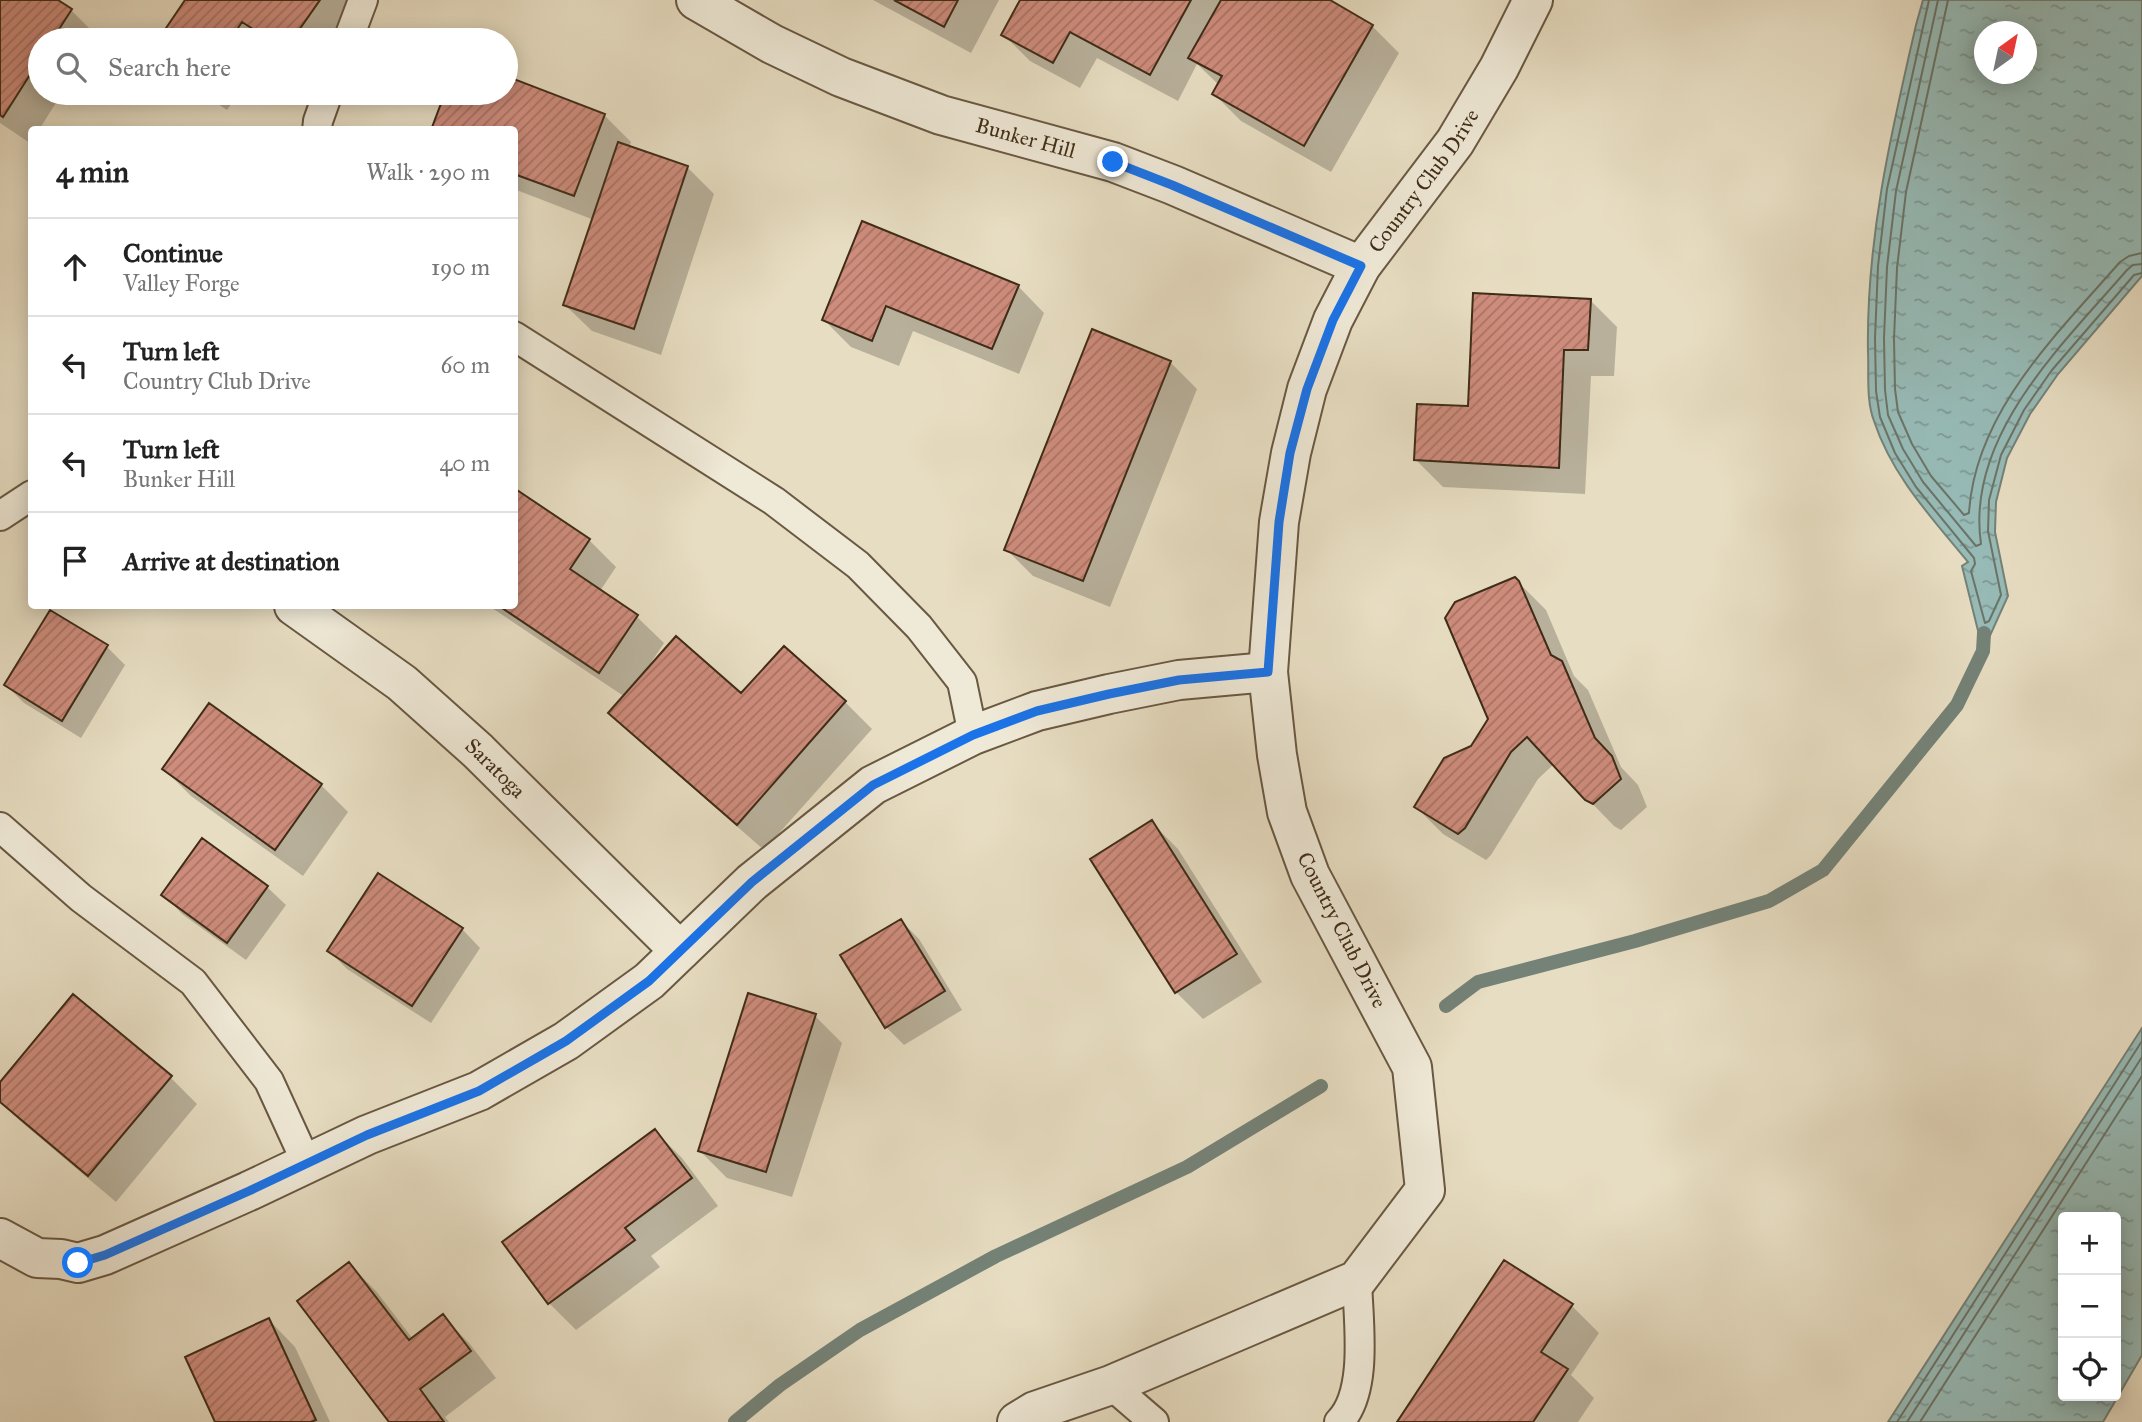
<!DOCTYPE html>
<html lang="en">
<head>
<meta charset="utf-8">
<style>
  :root { --surface:#fff; --page:#f6f6f6; --text:#222; --muted:#767676; --line:#e0e0e0 }
  body { margin:0; font-family:"IM FELL Great Primer",serif; background:var(--page); color:var(--text) }
  .controls { position:absolute; right:21px; bottom:21px; display:grid; overflow:hidden; border-radius:7px; box-shadow:0 4px 18px #0003 }
  .controls button { width:63px; height:63px; display:grid; place-items:center; padding:0; border:0; border-bottom:2px solid var(--line); background:var(--surface); color:var(--text); font:35px sans-serif }
  .compass { position:absolute; left:1974px; top:21px; width:63px; height:63px; border-radius:50%; background:var(--surface); box-shadow:0 4px 18px #0003; rotate:33deg }
  .stop { position:absolute; width:21px; height:21px; margin:-16px; border:5px solid #1a73e8; border-radius:50%; background:#fff }
  .stop.end { background:#1a73e8; border-color:#fff; box-shadow:0 2px 7px #0008 }
  .list { margin:0; padding:0; list-style:none }
  h2 { display:flex; justify-content:space-between; align-items:center; height:91px; margin:0; padding:0 28px; font-size:30px }
  h2 small { font-size:23px; font-weight:400; color:var(--muted) }
  .list li { display:grid; grid-template-columns:46px 1fr auto; gap:21px; align-items:center; box-sizing:border-box; height:98px; padding:0 28px; border-top:2px solid var(--line) }
  .list b { display:block; font-size:26px; white-space:nowrap }
  .list p { margin:0; font-size:23px; white-space:nowrap; color:var(--muted) }
  .list em { font-size:23px; font-style:normal; color:var(--muted) }
  .icon { flex:none; width:38px; height:38px; fill:none; stroke:currentColor; stroke-width:2; stroke-linecap:round; stroke-linejoin:round }
  .map { position:relative; flex:none; width:2142px; height:1422px; overflow:hidden }
  .search { position:absolute; background:var(--surface); box-shadow:0 4px 18px #0003; left:28px; top:28px; width:490px; height:77px; display:flex; align-items:center; gap:18px; box-sizing:border-box; padding:0 24px; border-radius:38px; color:var(--muted); font-size:26px }
  .panel { position:absolute; background:var(--surface); box-shadow:0 4px 18px #0003; left:28px; top:126px; width:490px; height:483px; border-radius:7px }
  .map>svg:first-child { display:block }
  .water { fill:url(#water-ripples); stroke:#748277; stroke-width:2; fill-rule:evenodd }
  .shadow { fill:#0003 }
  .lines { fill:none; stroke-linecap:round; stroke-linejoin:round }
  .shore { stroke:#6b7467; stroke-width:2 }
  .stream { stroke:#748277; stroke-width:14 }
  .building { fill:url(#building-hatch); stroke:#3f2c17; stroke-width:2 }
  .service-casing { stroke:#695842; stroke-width:32 }
  .minor-casing { stroke:#695842; stroke-width:42 }
  .service { stroke:#efe9d7; stroke-width:28 }
  .minor { stroke:#efe9d7; stroke-width:38 }
  .route { stroke:#1a73e8; stroke-width:9 }
  .labels { text-anchor:middle; stroke-width:6; stroke-linejoin:round; paint-order:stroke }
  .street-label { font-size:21px; fill:#3f2c17; stroke:#efe9d7 }
</style>
</head>
<body>
<div class="map">
<svg width="2142" height="1422" viewBox="0 0 2142 1422">
  <defs>
    <pattern id="water-ripples" width="26" height="14" patternUnits="userSpaceOnUse" patternTransform="scale(1.75)"><rect width="26" height="14" fill="#97bbb7"/><path d="M2 4q2-2 4 0t4 0M15 11q2-2 4 0t4 0" fill="none" stroke="#7d9894"/></pattern>
    <pattern id="building-hatch" width="6" height="6" patternUnits="userSpaceOnUse" patternTransform="scale(1.75)"><rect width="6" height="6" fill="#ce8c7c"/><path d="M-1 1l2-2M0 6l6-6M5 7l2-2" fill="none" stroke="#a97365"/></pattern>
  </defs>
  <rect width="100%" height="100%" fill="#e7ddc2"/>
  <filter id="stains"><feTurbulence type="fractalNoise" baseFrequency=".00286" numOctaves="4"/><feColorMatrix values="0 0 0 0 .2 0 0 0 0 .09 0 0 0 0 .02 0 0 0 .5 -.17"/></filter>
  <radialGradient id="worn" r=".72"><stop offset=".6" stop-color="#630" stop-opacity="0"/><stop offset="1" stop-color="#630" stop-opacity=".3"/></radialGradient>
  <!-- water -->
  <path class="water" d="M 1923,0 L 2142,0 L 2142,276 L 2058,374 L 2030,414 L 2007,458 L 1996,502 L 1995,532 L 2008,596 L 1983,651 L 1962,566 L 1968,562 C 1932,518 1892,476 1874,421 C 1866,400 1869,374 1868,352 C 1866,240 1891,133 1916,25 ZM 1984,32 L 2026,32 L 2026,74 L 1984,74 Z
    M 2142,1028 L 2142,1355 L 2103,1422 L 1888,1422 ZM 2063,1217 L 2116,1217 L 2116,1396 L 2063,1396 Z"/>
  <!-- shadow -->
  <path class="shadow" d="M 0,0 L 55,0 L 71,10 L 98,37 L 96,40 L 40,40 L 40,93 L 62,93 L 39,130 L 32,130 L 30,143 L 0,123 Z
    M 187,0 L 364,0 L 337,40 L 160,40 Z
    M 873,0 L 999,0 L 971,53 Z
    M 1022,0 L 1326,0 L 1372,26 L 1399,53 L 1331,172 L 1241,121 L 1214,94 L 1219,85 L 1197,64 L 1178,101 L 1097,58 L 1080,88 L 1030,61 L 1003,34 Z
    M 506,78 L 604,115 L 631,142 L 629,148 L 687,167 L 714,194 L 661,355 L 592,331 L 565,305 L 594,220 L 514,189 L 514,130 L 433,130 L 447,93 L 506,93 Z
    M 201,93 L 239,93 L 227,110 Z
    M 863,223 L 1018,286 L 1044,313 L 1019,374 L 913,331 L 899,366 L 851,347 L 824,320 Z
    M 1590,300 L 1617,327 L 1614,376 L 1591,376 L 1585,494 L 1443,487 L 1416,460 L 1470,408 Z
    M 1170,362 L 1197,389 L 1110,607 L 1033,576 L 1006,549 Z
    M 589,540 L 616,567 L 600,591 L 637,617 L 664,643 L 646,670 L 647,671 L 742,696 L 845,702 L 872,729 L 764,850 L 638,740 L 611,713 L 625,697 L 489,606 L 514,606 Z
    M 1515,579 L 1546,610 L 1574,676 L 1588,690 L 1621,767 L 1638,785 L 1647,807 L 1621,830 L 1614,826 L 1554,764 L 1538,779 L 1491,855 L 1486,860 L 1443,834 L 1416,807 L 1472,748 L 1490,719 Z
    M 50,613 L 107,647 L 125,665 L 81,738 L 24,703 L 6,685 Z
    M 164,769 L 321,785 L 348,812 L 303,876 L 191,796 Z
    M 1151,822 L 1178,849 L 1262,982 L 1203,1019 L 1176,992 L 1092,859 Z
    M 203,841 L 267,887 L 286,905 L 246,960 L 182,914 L 164,895 Z
    M 901,921 L 919,939 L 962,1010 L 904,1045 L 886,1027 Z
    M 462,929 L 480,948 L 431,1023 L 347,969 L 329,951 Z
    M 74,997 L 171,1078 L 197,1104 L 116,1202 L 19,1120 L 0,1101 L 0,1084 Z
    M 815,1016 L 842,1043 L 792,1197 L 727,1178 L 700,1151 Z
    M 655,1131 L 682,1158 L 718,1206 L 651,1256 L 660,1267 L 576,1330 L 549,1303 Z
    M 1505,1262 L 1572,1306 L 1599,1333 L 1571,1375 L 1594,1398 L 1578,1422 L 1400,1422 Z
    M 349,1264 L 376,1291 L 413,1339 L 443,1317 L 469,1343 L 496,1378 L 445,1417 L 449,1422 L 391,1422 Z
    M 269,1320 L 295,1347 L 330,1422 L 216,1422 Z"/>
  <g class="lines">
    <!-- shore -->
    <path class="shore" d="M 1929,0 L 1887,189 L 1878,266 L 1875,338 L 1876,391 L 1880,417 L 1895,453 L 1916,487 L 1974,558 L 1975,564 L 1971,571 L 1985,623 L 1989,621 L 2001,595 L 1988,531 L 1989,500 L 2001,455 L 2024,410 L 2052,370 L 2134,275 L 2142,273
      M 1938,0 L 1896,191 L 1887,267 L 1884,338 L 1885,390 L 1888,415 L 1903,449 L 1923,482 L 1976,546 L 1981,544 C 1965,436 2063,344 2127,270 L 2133,265 L 2142,264
      M 1948,0 L 1906,192 L 1897,268 L 1894,339 L 1895,389 L 1898,412 L 1912,444 L 1931,476 L 1964,515 L 1969,513 C 1975,412 2057,334 2120,262 L 2129,256 L 2142,253
      M 1897,1422 L 2142,1041
      M 1907,1422 L 2142,1057
      M 1920,1422 L 2142,1076"/>
    <!-- stream -->
    <path class="stream" d="M 1446,1006 L 1478,982 L 1635,941 L 1769,901 L 1823,870 L 1957,705 L 1983,651 L 1984,633
      M 735,1422 L 780,1385 L 860,1330 L 996,1256 L 1187,1167 L 1321,1086"/>
  </g>
  <!-- building -->
  <path class="building" d="M 0,0 L 58,0 L 72,9 L 52,40 L 40,40 L 40,59 L 3,117 L 0,115 Z
    M 185,0 L 320,0 L 292,40 L 270,40 L 242,22 L 230,40 L 158,40 Z
    M 894,0 L 958,0 L 944,27 Z
    M 1020,0 L 1191,0 L 1150,75 L 1070,32 L 1053,63 L 1001,35 Z
    M 1221,0 L 1330,0 L 1373,25 L 1304,146 L 1212,94 L 1222,76 L 1188,58 Z
    M 506,76 L 605,114 L 574,196 L 514,174 L 514,130 L 431,130 L 445,93 L 506,93 Z
    M 618,142 L 688,166 L 634,329 L 563,305 Z
    M 862,221 L 1019,285 L 992,349 L 886,306 L 872,341 L 822,320 Z
    M 1473,293 L 1591,299 L 1588,350 L 1564,350 L 1559,468 L 1414,460 L 1417,404 L 1468,406 Z
    M 1092,329 L 1171,361 L 1083,581 L 1004,550 Z
    M 514,488 L 590,539 L 570,569 L 638,615 L 599,673 L 499,606 L 514,606 Z
    M 1515,577 L 1519,581 L 1551,655 L 1562,661 L 1595,738 L 1612,756 L 1621,779 L 1593,804 L 1585,800 L 1527,737 L 1511,752 L 1465,828 L 1458,834 L 1414,807 L 1444,758 L 1471,746 L 1488,719 L 1445,618 L 1455,602 Z
    M 50,610 L 108,645 L 62,721 L 4,685 Z
    M 676,636 L 741,693 L 784,646 L 846,701 L 737,825 L 608,713 Z
    M 209,703 L 322,784 L 275,850 L 162,769 Z
    M 1152,820 L 1237,954 L 1175,993 L 1090,859 Z
    M 202,838 L 268,886 L 227,943 L 161,895 Z
    M 378,873 L 463,928 L 412,1006 L 327,951 Z
    M 901,919 L 945,991 L 885,1028 L 840,955 Z
    M 748,993 L 816,1014 L 766,1172 L 698,1151 Z
    M 73,994 L 172,1076 L 88,1176 L 0,1102 L 0,1082 Z
    M 655,1129 L 692,1178 L 625,1228 L 635,1240 L 548,1304 L 502,1242 Z
    M 1504,1260 L 1573,1304 L 1541,1352 L 1568,1369 L 1533,1422 L 1397,1422 Z
    M 349,1262 L 409,1340 L 443,1314 L 471,1351 L 420,1389 L 444,1422 L 389,1422 L 297,1301 Z
    M 269,1318 L 316,1420 L 311,1422 L 215,1422 L 185,1357 Z"/>
  <g class="lines">
    <defs>
      <path id="service" d="M 348,40 L 363,0
        M 317,130 L 318,121 L 328,93
        M 514,336 L 774,501 L 858,565 L 919,627 L 962,682 L 973,735
        M 0,516 L 32,495
        M 0,827 L 81,898 L 193,982 L 269,1081 L 307,1164
        M 1111,1385 L 1154,1422
        M 1339,1422 C 1369,1392 1358,1320 1357,1280"/>
      <g id="minor">
        <path id="s1" d="M 696,0 L 772,44 L 841,77 L 941,115 L 1113,162 L 1173,185 L 1361,266"/>
        <path id="s2" d="M 294,606 L 402,683 L 478,751 L 680,951"/>
        <path d="M 0,1238 L 37,1258 L 61,1259 L 78,1263 L 105,1255 L 249,1191 L 367,1135 L 479,1091 L 566,1041 L 649,981 L 752,882 L 873,785 L 973,735 L 1037,711 L 1109,694 L 1179,680 L 1268,672"/>
        <path id="s3" d="M 1017,1422 L 1035,1411 L 1111,1385 L 1357,1280 L 1425,1190 L 1412,1067 L 1310,875 L 1287,812 L 1277,755 L 1268,672 L 1279,522 L 1291,453 L 1307,389 L 1333,320 L 1361,266 L 1455,142 L 1499,68 L 1533,0"/>
      </g>
    </defs>
    <!-- service casing -->
    <use href="#service" class="service-casing"/>
    <!-- minor casing -->
    <use href="#minor" class="minor-casing"/>
    <!-- service -->
    <use href="#service" class="service"/>
    <!-- minor -->
    <use href="#minor" class="minor"/>
  </g>
  <g class="lines">
    <!-- route -->
    <path class="route" d="M 78,1263 L 105,1255 L 249,1191 L 367,1135 L 479,1091 L 566,1041 L 649,981 L 752,882 L 873,785 L 973,735 L 1037,711 L 1109,694 L 1179,680 L 1268,672 L 1279,522 L 1290,453 L 1307,389 L 1333,320 L 1361,266 L 1172,185 L 1113,162"/>
  </g>
  <g class="labels">
    <!-- street labels -->
    <g class="street-label">
      <text dy="7" stroke="none"><textPath href="#s1" startOffset="359">Bunker Hill</textPath></text>
      <text dy="7" stroke="none"><textPath href="#s3" startOffset="1558">Country Club Drive</textPath></text>
      <text dy="7" stroke="none"><textPath href="#s2" startOffset="259">Saratoga</textPath></text>
      <text transform="translate(1342 930) rotate(63)" y="7">Country Club Drive</text>
    </g>
  </g>
  <rect width="100%" height="100%" filter="url(#stains)"/>
  <rect width="100%" height="100%" fill="url(#worn)"/>
</svg>
<div class="controls">
<button>+</button>
<button>−</button>
<button><svg class="icon" aria-label="locate" viewBox="0 0 24 24"><circle cx="12" cy="12" r="6"/><path d="M12 2v4M12 18v4M2 12h4M18 12h4"/></svg></button>
</div>
<svg class="compass" viewBox="-18 -18 36 36"><path d="M0-13l5 13h-10z" fill="#e53935"/><path d="M0 13l5-13h-10z" fill="#767676"/></svg>
<div class="stop" style="left:78px;top:1263px"></div>
<div class="stop end" style="left:1113px;top:162px"></div>
<div class="search"><svg class="icon" aria-label="search" viewBox="0 0 24 24"><circle cx="10" cy="10" r="6"/><path d="M15 15l6 6"/></svg>Search here</div>
<section class="panel">
<h2>4 min<small>Walk · 290 m</small></h2>
<ul class="list">
<li><svg class="icon" aria-label="ahead" viewBox="0 0 24 24"><path d="M12 20V5M6 11l6-6 6 6"/></svg><div><b>Continue</b><p>Valley Forge</p></div><em>190 m</em></li>
<li><svg class="icon" aria-label="left" viewBox="0 0 24 24"><path d="M17 20v-9H6M10 6l-5 5 5 5"/></svg><div><b>Turn left</b><p>Country Club Drive</p></div><em>60 m</em></li>
<li><svg class="icon" aria-label="left" viewBox="0 0 24 24"><path d="M17 20v-9H6M10 6l-5 5 5 5"/></svg><div><b>Turn left</b><p>Bunker Hill</p></div><em>40 m</em></li>
<li><svg class="icon" aria-label="arrive" viewBox="0 0 24 24"><path d="M6 21V4h12l-3 4 3 4H6"/></svg><div><b>Arrive at destination</b></div></li>
</ul>
</section>
</div>
</body>
</html>
